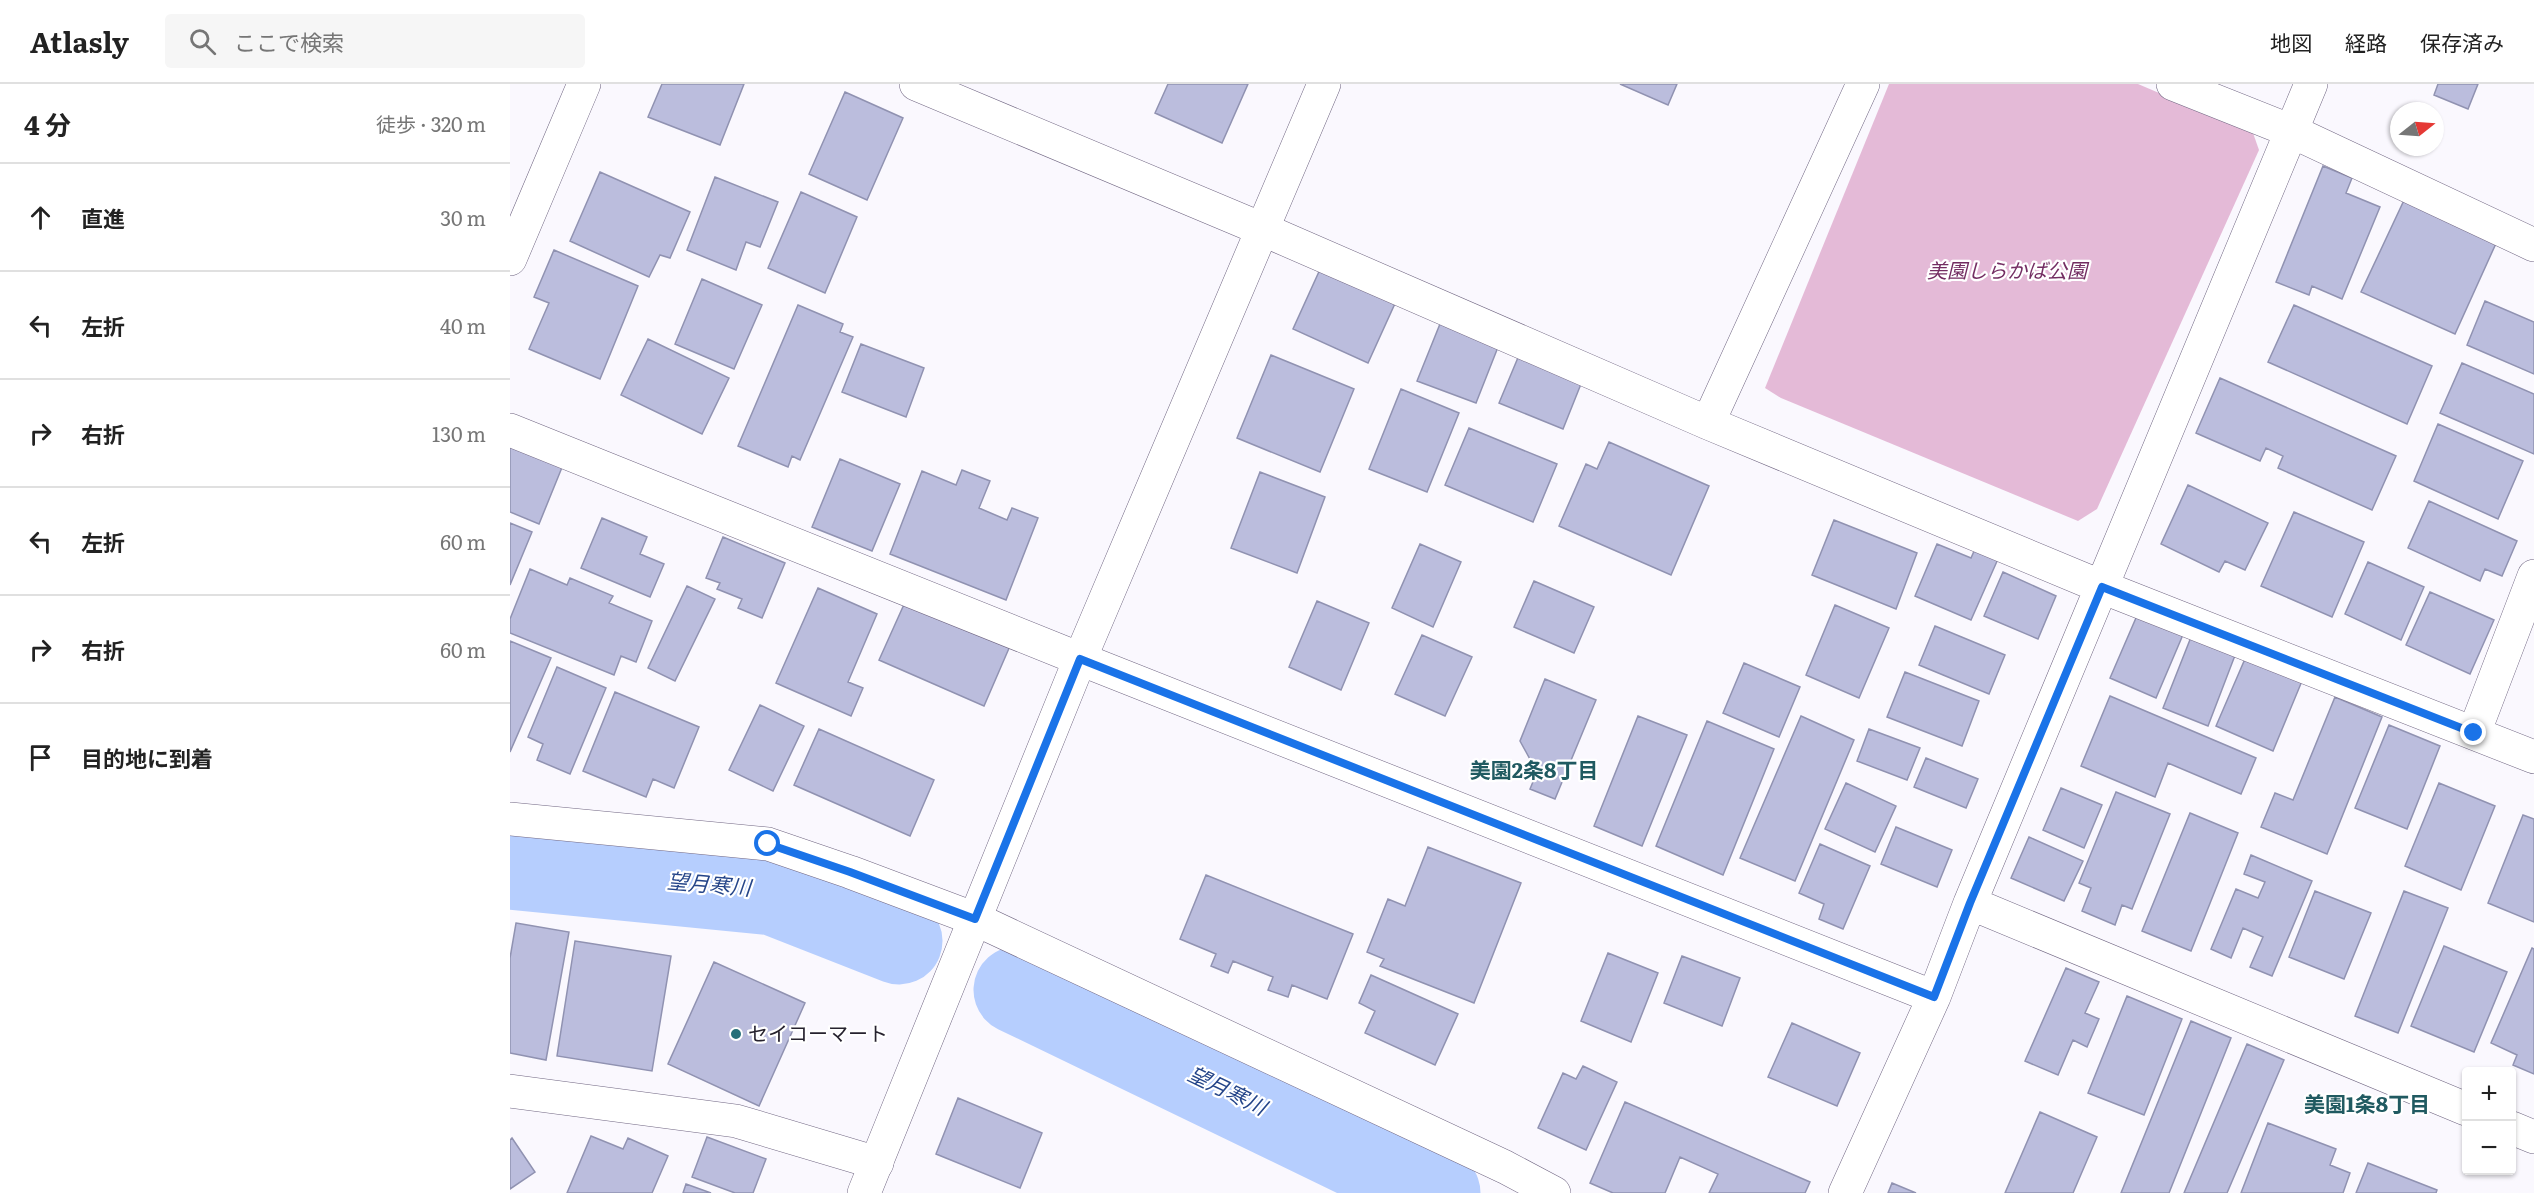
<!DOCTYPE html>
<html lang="ja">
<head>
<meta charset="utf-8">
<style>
  :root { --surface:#fff; --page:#f6f6f6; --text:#222; --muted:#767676; --line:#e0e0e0 }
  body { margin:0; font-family:Literata,"Noto Sans JP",serif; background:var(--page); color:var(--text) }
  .controls { position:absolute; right:18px; bottom:18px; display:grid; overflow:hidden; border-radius:6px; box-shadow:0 2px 4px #0004 }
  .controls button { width:54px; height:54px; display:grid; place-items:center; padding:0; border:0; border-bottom:2px solid var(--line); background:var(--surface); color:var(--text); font:30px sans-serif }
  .compass { position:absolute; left:1880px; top:18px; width:54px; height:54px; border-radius:50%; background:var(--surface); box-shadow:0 2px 4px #0004; rotate:73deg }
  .stop { position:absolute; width:18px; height:18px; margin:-14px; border:4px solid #1a73e8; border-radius:50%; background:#fff }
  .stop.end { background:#1a73e8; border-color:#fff; box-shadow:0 2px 6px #0008 }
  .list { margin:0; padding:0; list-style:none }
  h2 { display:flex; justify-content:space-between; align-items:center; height:78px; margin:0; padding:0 24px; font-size:26px }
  h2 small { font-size:20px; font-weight:400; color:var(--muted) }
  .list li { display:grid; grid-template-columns:39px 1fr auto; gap:18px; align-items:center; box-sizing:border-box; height:108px; padding:0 24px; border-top:2px solid var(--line) }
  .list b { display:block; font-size:22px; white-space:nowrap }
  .list em { font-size:20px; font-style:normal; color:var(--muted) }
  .icon { flex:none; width:33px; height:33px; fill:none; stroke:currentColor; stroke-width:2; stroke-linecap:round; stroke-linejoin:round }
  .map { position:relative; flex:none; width:2024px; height:1109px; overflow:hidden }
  header { display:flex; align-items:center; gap:36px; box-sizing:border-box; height:84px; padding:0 30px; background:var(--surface); border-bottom:2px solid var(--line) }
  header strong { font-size:28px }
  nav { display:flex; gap:33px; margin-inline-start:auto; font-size:21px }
  .search { width:420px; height:54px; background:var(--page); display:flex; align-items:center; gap:15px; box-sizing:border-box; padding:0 21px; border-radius:6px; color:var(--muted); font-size:22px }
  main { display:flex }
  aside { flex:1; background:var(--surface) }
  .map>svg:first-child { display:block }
  .green { fill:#e4bad7 }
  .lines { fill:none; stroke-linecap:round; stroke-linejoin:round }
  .river { stroke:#b6cefe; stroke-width:87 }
  .building { fill:#bbbddd; stroke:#9092b1; stroke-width:1.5 }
  .street-casing { stroke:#716783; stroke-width:34 }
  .secondary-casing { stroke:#716783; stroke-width:34 }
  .street { stroke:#fff; stroke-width:33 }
  .secondary { stroke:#fff; stroke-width:33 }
  .route { stroke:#1a73e8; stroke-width:8 }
  .poi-dot { fill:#277079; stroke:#fff; stroke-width:2 }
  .labels { text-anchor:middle; stroke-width:4.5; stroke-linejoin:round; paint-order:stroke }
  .park-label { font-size:20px; font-style:italic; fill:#732d62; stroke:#fff }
  .poi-label { font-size:20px; fill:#26222e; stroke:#fff; text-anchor:start }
  .neighbourhood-label { font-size:21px; font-weight:bold; fill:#205a61; stroke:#fff }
  .water-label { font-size:21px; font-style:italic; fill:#254589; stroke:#fff }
</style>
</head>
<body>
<header>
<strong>Atlasly</strong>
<div class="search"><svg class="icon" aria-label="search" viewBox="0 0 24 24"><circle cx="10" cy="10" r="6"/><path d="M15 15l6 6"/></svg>ここで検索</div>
<nav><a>地図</a><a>経路</a><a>保存済み</a></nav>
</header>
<main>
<aside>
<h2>4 分<small>徒歩 · 320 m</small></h2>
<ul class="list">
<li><svg class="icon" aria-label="ahead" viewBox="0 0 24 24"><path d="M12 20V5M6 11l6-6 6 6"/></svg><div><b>直進</b></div><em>30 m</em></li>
<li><svg class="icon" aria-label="left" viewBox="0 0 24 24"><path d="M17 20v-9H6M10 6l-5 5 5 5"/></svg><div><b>左折</b></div><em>40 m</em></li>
<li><svg class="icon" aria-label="right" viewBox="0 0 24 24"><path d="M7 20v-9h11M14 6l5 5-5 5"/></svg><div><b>右折</b></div><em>130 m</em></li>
<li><svg class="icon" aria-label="left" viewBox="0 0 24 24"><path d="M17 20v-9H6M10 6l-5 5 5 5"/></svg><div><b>左折</b></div><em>60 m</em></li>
<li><svg class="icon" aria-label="right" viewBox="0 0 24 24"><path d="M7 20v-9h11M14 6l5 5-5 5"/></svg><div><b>右折</b></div><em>60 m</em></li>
<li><svg class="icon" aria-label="arrive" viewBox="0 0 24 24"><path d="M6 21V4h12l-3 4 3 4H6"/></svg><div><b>目的地に到着</b></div></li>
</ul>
</aside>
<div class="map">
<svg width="2024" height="1109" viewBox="0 0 2024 1109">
  <rect width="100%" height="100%" fill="#faf8fe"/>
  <!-- green -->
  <path class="green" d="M 1379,0 L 1628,0 L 1743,49 L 1749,66 L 1587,425 L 1568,437 L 1271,314 L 1255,304 Z"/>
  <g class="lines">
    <!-- river -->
    <path class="river" d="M 0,782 L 264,808 L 389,857
      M 507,906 L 927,1109"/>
  </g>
  <!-- building -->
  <path class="building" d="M 152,0 L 234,0 L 210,61 L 138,33 Z
    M 658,0 L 738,0 L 712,59 L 645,29 Z
    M 1110,0 L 1167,0 L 1158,21 Z
    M 1928,0 L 1968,0 L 1958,25 L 1924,11 Z
    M 335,8 L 393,34 L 357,116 L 299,90 Z
    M 1813,82 L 1842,94 L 1836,109 L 1870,123 L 1832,215 L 1802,202 L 1799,211 L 1766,198 Z
    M 90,88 L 180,128 L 160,174 L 150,171 L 139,193 L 60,157 Z
    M 205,93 L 268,118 L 250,163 L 236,158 L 226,186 L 177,166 Z
    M 291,108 L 347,133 L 315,209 L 258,184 Z
    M 1896,112 L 1988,155 L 1945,250 L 1851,208 Z
    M 44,166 L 128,202 L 90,295 L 19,265 L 39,219 L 24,213 Z
    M 812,181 L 887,215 L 858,279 L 783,245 Z
    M 192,195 L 252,221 L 224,285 L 165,260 Z
    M 1975,217 L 2024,238 L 2024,290 L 1957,261 Z
    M 288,221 L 333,240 L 330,248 L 343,253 L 290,376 L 282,372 L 278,383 L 228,362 Z
    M 1784,221 L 1922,282 L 1897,340 L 1758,278 Z
    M 934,230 L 992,253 L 966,319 L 907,297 Z
    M 138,255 L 219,294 L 192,350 L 111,311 Z
    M 351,260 L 414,284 L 396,333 L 332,308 Z
    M 1012,264 L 1075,290 L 1053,345 L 989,319 Z
    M 761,271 L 844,305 L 810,388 L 727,354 Z
    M 1952,279 L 2024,310 L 2024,370 L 1930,329 Z
    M 1710,294 L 1886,372 L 1862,426 L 1768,384 L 1773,372 L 1756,364 L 1750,377 L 1686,349 Z
    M 891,305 L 949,329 L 917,408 L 859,385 Z
    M 1928,340 L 2013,377 L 1988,435 L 1904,397 Z
    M 959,344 L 1047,380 L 1023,438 L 935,401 Z
    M 1099,358 L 1199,402 L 1161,491 L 1049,442 L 1076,380 L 1087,385 Z
    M 0,359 L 53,381 L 29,440 L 0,428 Z
    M 330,375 L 390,400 L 362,467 L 302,443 Z
    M 452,386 L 480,397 L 469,424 L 497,436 L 502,424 L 528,434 L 496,516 L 380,470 L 412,387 L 446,401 Z
    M 750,388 L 815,413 L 787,489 L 721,464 Z
    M 1678,401 L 1758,439 L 1735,486 L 1715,477 L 1709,488 L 1651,460 Z
    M 1919,417 L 2007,457 L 1992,492 L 1975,485 L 1970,497 L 1898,464 Z
    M 1784,428 L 1854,458 L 1822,533 L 1751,502 Z
    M 92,434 L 137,453 L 130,470 L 154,480 L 140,513 L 71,484 Z
    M 1324,436 L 1407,469 L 1386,525 L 1302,491 Z
    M 0,439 L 22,448 L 0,501 Z
    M 213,453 L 275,479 L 252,534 L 228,524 L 232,515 L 207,505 L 210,499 L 196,494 Z
    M 910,460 L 951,478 L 923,543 L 882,524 Z
    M 1427,460 L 1461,474 L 1465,465 L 1488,475 L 1461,536 L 1405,512 Z
    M 1858,478 L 1914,503 L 1891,556 L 1835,530 Z
    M 20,485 L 57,501 L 60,494 L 103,512 L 99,519 L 142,537 L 126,578 L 111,572 L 104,591 L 0,549 L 0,535 Z
    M 1493,488 L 1546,512 L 1528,555 L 1474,532 Z
    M 1024,497 L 1084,523 L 1064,569 L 1004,543 Z
    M 177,502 L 205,515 L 165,597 L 138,584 Z
    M 308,504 L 367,530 L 338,598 L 353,604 L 341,632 L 266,599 Z
    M 1920,508 L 1984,536 L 1960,590 L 1896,561 Z
    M 396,516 L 500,562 L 474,622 L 369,576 Z
    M 807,517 L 859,539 L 831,606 L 779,583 Z
    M 1632,520 L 1678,539 L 1646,614 L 1600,594 Z
    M 1325,521 L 1379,544 L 1349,614 L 1296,591 Z
    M 1425,542 L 1495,571 L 1479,610 L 1409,581 Z
    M 1685,543 L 1729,561 L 1698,642 L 1653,624 Z
    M 912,551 L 962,573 L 935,632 L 885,610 Z
    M 0,557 L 41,574 L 0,668 Z
    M 1741,561 L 1797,585 L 1763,667 L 1706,642 Z
    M 1234,579 L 1290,603 L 1269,653 L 1213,629 Z
    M 47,583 L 96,604 L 60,690 L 27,676 L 33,660 L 18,653 Z
    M 1395,588 L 1469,617 L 1452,662 L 1377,633 Z
    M 1035,595 L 1086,616 L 1045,715 L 1020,705 L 1027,688 L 1010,657 Z
    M 105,608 L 189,643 L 164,704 L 143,695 L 136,713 L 73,687 Z
    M 1600,612 L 1746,674 L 1731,710 L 1658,679 L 1645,713 L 1571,682 Z
    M 1825,613 L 1872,633 L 1817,770 L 1751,743 L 1765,709 L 1783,716 Z
    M 250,621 L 294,642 L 263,707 L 219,686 Z
    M 1128,632 L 1177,651 L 1132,762 L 1084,742 Z
    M 1291,632 L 1344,656 L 1285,797 L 1230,774 Z
    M 1197,637 L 1264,665 L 1213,791 L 1146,762 Z
    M 1879,641 L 1930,662 L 1897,745 L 1845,724 Z
    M 309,645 L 424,696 L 400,752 L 284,701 Z
    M 1359,645 L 1410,664 L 1397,696 L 1347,677 Z
    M 1416,674 L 1468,695 L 1456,724 L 1404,703 Z
    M 1336,699 L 1386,722 L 1365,768 L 1315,745 Z
    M 1929,699 L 1985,722 L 1951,806 L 1895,782 Z
    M 1551,704 L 1592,721 L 1574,764 L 1533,746 Z
    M 1606,708 L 1660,730 L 1622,825 L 1612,821 L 1605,841 L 1572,827 L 1581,804 L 1569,799 Z
    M 1680,729 L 1728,749 L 1681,867 L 1632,847 Z
    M 2013,731 L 2024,735 L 2024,838 L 1978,819 Z
    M 1386,743 L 1442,766 L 1427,803 L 1371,780 Z
    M 1519,753 L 1573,777 L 1554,817 L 1501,794 Z
    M 1310,760 L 1360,782 L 1333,845 L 1309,835 L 1314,820 L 1289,809 Z
    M 918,763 L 1011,799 L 964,919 L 870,882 L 874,875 L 857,868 L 878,815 L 895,822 Z
    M 1741,771 L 1802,797 L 1762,892 L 1740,883 L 1753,853 L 1733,844 L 1721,874 L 1701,865 L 1726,805 L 1748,814 L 1755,798 L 1734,790 Z
    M 696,791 L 843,850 L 817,915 L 782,901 L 778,913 L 758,906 L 763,893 L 723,877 L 718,889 L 701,882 L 706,870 L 670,855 Z
    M 1805,807 L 1861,829 L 1834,895 L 1779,873 Z
    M 1894,807 L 1938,824 L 1888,949 L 1845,932 Z
    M 6,839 L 59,848 L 36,976 L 0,969 L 0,874 Z
    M 65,857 L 161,872 L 142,987 L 47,972 Z
    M 1934,862 L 1997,888 L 1964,968 L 1901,942 Z
    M 2022,864 L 2024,865 L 2024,990 L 2003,981 L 2007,971 L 1981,959 Z
    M 1098,869 L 1148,889 L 1121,958 L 1071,937 Z
    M 1172,872 L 1230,894 L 1212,942 L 1154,919 Z
    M 204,878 L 295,919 L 249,1022 L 158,980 Z
    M 1556,884 L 1589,898 L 1575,929 L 1589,935 L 1577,963 L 1563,956 L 1548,991 L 1515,977 Z
    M 861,891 L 948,930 L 925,981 L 855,949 L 865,927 L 849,919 Z
    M 1617,912 L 1672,935 L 1634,1031 L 1578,1009 Z
    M 1681,937 L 1721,954 L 1659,1109 L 1611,1109 Z
    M 1282,939 L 1350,969 L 1327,1022 L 1258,993 Z
    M 1737,960 L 1774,976 L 1717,1109 L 1674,1109 Z
    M 1073,982 L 1107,998 L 1076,1066 L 1028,1044 L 1053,989 L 1066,995 Z
    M 448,1014 L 532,1049 L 510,1104 L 426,1070 Z
    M 1115,1018 L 1300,1098 L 1295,1109 L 1199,1109 L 1208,1090 L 1170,1073 L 1155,1109 L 1103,1109 L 1080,1099 Z
    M 1530,1028 L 1587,1053 L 1563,1109 L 1495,1109 Z
    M 1758,1039 L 1826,1065 L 1820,1081 L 1840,1089 L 1833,1109 L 1731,1109 Z
    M 81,1052 L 113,1065 L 118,1054 L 158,1072 L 142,1109 L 57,1109 Z
    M 197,1053 L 256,1075 L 243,1109 L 225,1109 L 182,1093 Z
    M 2,1054 L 25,1088 L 0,1105 L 0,1056 Z
    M 1858,1079 L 1927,1106 L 1926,1109 L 1846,1109 Z
    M 1382,1099 L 1406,1109 L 1378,1109 Z
    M 176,1100 L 201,1109 L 173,1109 Z"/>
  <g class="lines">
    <defs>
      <path id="street" d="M 406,0 L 754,146 L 1198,339 L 1592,503 L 2024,673
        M 1663,0 L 1781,47 L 2024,161
        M 0,175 L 74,0
        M 1198,339 L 1353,0
        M 0,346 L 570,575 L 1424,913
        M 1964,649 L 2024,492
        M 0,735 L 258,760 L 340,788 L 465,835 L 995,1083 L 1044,1109
        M 1460,819 L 1956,1025
        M 0,1007 L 226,1037 L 367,1079
        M 2002,1044 L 2024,1053
        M 1335,1109 L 1424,913 L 1460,819 L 1801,0"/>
      <path id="secondary" d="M 354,1109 L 570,575 L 814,0"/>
    </defs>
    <!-- street casing -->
    <use href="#street" class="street-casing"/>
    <!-- secondary casing -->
    <use href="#secondary" class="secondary-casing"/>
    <!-- street -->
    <use href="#street" class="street"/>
    <!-- secondary -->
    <use href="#secondary" class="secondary"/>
  </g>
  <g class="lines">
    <!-- route -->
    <path class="route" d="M 258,760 L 340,788 L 465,835 L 570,575 L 1424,913 L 1460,819 L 1592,503 L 1964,649"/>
  </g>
  <!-- markers -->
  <circle class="poi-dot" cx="226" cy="950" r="6"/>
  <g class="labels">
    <!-- park labels -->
    <g class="park-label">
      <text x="1497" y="194">美園しらかば公園</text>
    </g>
    <!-- poi labels -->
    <g class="poi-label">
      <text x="238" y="957">セイコーマート</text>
    </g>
    <!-- neighbourhood labels -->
    <g class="neighbourhood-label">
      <text x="1024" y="694">美園2条8丁目</text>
      <text x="1857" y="1028">美園1条8丁目</text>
    </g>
    <!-- water labels -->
    <g class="water-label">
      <text transform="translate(199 801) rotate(5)" y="7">望月寒川</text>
      <text transform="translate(717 1007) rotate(26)" y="7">望月寒川</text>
    </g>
  </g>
</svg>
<div class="controls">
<button>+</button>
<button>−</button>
</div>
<svg class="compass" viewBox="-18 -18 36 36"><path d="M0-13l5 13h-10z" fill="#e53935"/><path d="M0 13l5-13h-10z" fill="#767676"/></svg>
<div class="stop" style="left:258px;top:760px"></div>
<div class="stop end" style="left:1964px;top:649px"></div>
</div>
</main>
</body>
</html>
